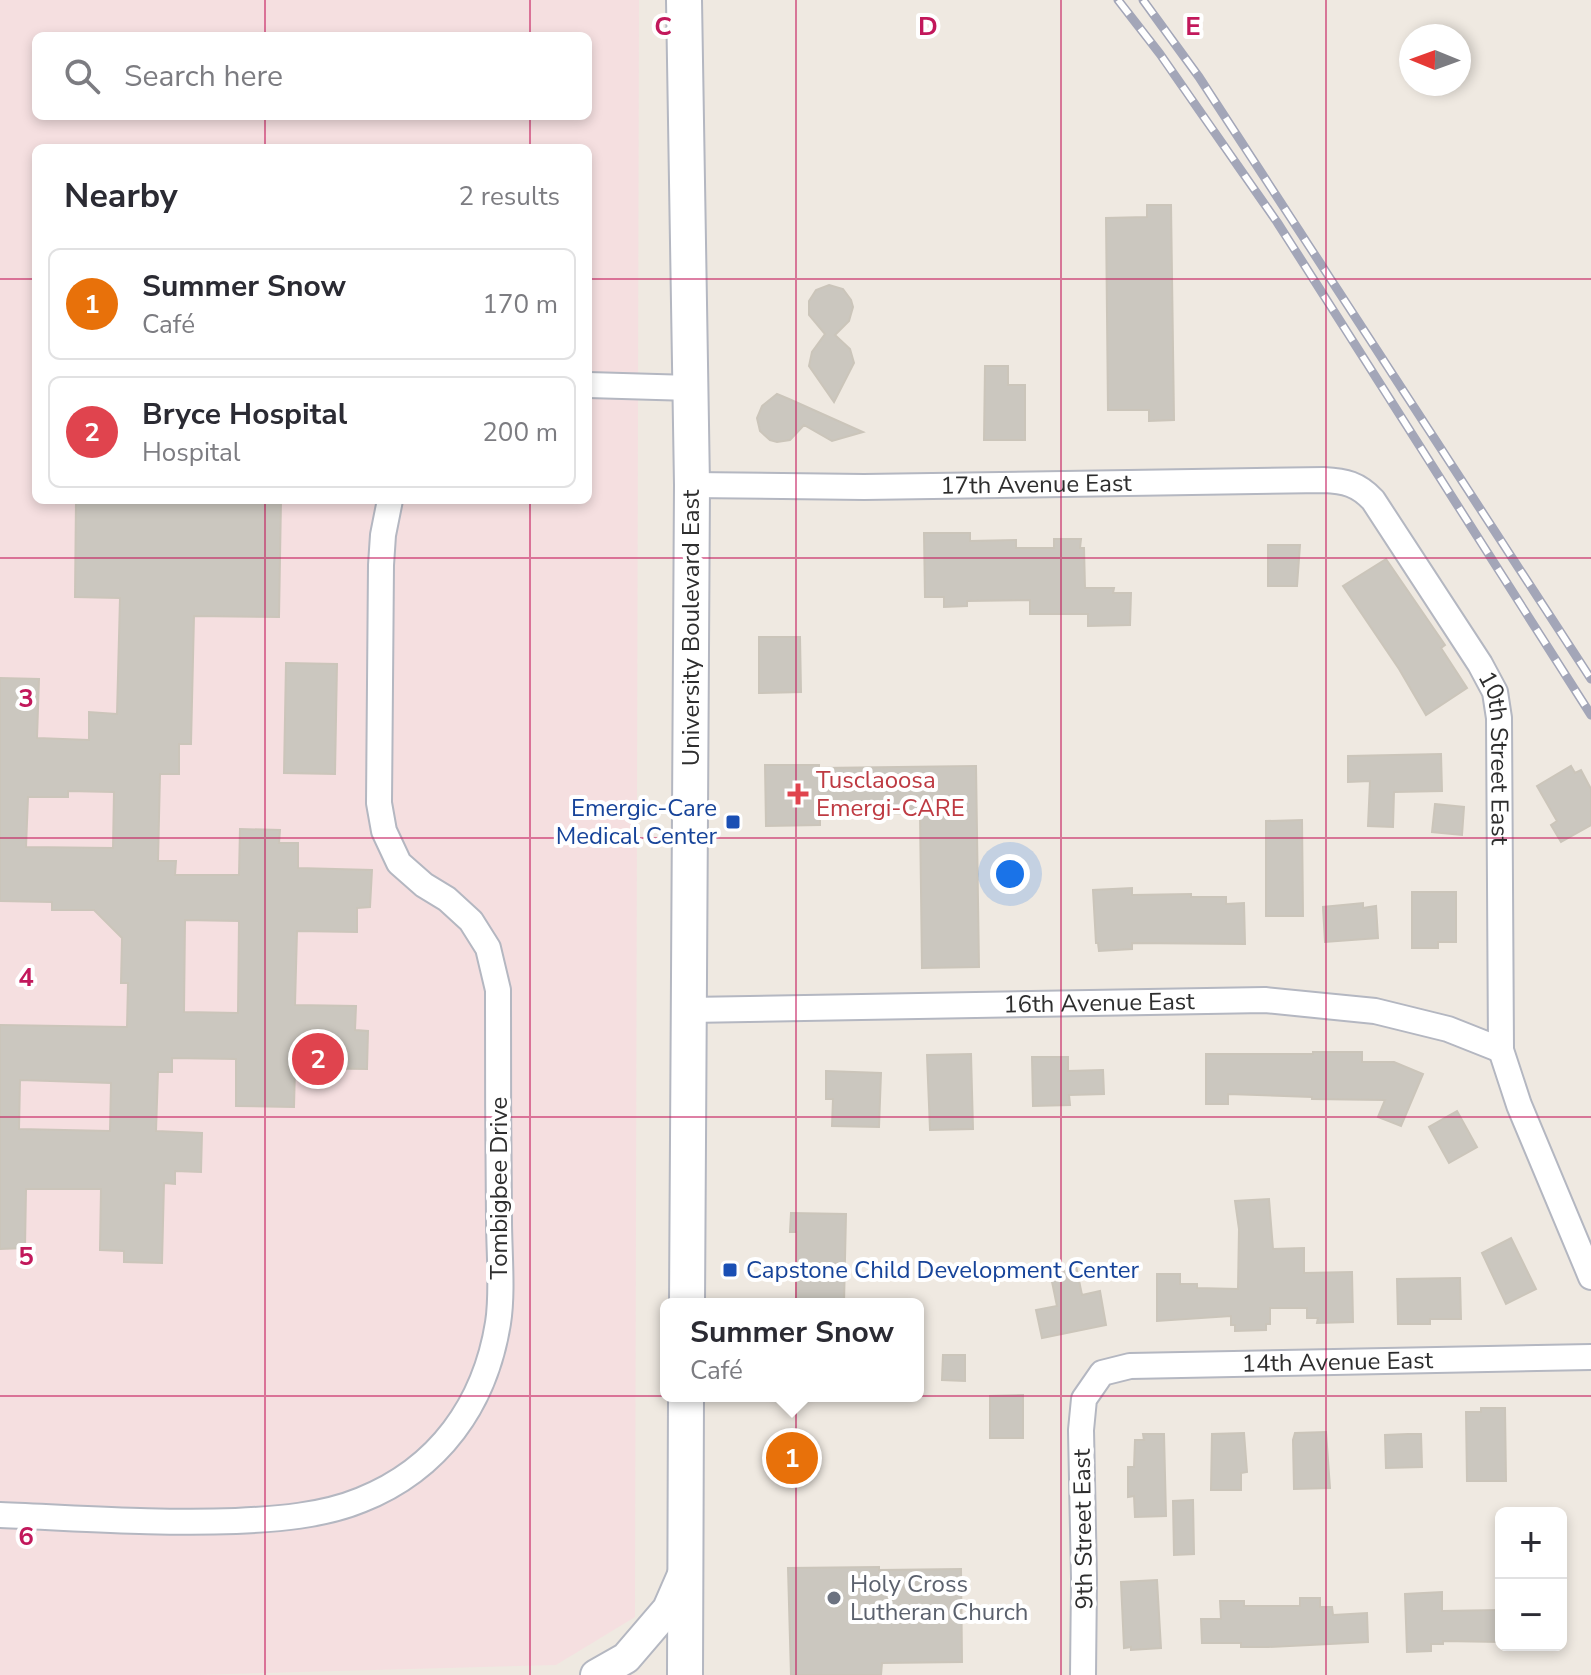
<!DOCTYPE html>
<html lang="en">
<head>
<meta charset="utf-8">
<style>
  :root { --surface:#fff; --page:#f2f2f3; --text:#2b2b33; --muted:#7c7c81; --line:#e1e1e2; --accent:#4264fb }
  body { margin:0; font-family:"Nunito Sans",sans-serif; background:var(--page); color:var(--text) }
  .controls { position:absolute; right:24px; bottom:24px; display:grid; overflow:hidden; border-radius:12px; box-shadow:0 4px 12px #0003 }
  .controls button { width:72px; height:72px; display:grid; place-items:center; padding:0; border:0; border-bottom:2px solid var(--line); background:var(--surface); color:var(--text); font:40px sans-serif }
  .compass { position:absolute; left:1399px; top:24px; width:72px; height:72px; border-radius:50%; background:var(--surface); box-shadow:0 4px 12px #0003; rotate:271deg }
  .you { position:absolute; left:1010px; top:874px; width:28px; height:28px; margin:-20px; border:6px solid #fff; border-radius:50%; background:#1a73e8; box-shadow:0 0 0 12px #1a73e833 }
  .badge { display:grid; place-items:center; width:52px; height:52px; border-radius:50%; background:var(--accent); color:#fff; font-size:26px; font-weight:700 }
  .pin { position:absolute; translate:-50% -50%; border:4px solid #fff; box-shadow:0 2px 8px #0006 }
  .popup { position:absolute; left:660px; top:1298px; width:264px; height:104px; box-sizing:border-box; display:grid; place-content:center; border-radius:12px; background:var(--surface); filter:drop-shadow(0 2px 6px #0005); font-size:26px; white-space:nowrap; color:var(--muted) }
  .popup b { font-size:30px; color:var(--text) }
  .popup::after { content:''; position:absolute; left:50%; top:100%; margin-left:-16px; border:16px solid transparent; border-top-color:var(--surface) }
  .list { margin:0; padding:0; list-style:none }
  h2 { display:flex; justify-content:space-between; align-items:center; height:104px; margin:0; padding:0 32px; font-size:34px }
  h2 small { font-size:26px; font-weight:400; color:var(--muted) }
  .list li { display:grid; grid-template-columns:52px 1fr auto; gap:24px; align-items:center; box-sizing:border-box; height:112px; margin:0 16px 16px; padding:0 16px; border:2px solid var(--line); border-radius:12px }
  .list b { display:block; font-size:30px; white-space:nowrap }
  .list p { margin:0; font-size:26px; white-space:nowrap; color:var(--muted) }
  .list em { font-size:26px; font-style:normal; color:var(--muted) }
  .icon { flex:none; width:44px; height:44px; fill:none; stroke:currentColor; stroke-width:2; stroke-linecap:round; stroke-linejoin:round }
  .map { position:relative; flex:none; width:1591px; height:1675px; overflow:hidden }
  .search { position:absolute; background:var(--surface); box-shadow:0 4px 12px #0003; left:32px; top:32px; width:560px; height:88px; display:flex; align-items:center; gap:20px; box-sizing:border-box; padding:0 28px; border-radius:12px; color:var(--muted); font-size:30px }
  .panel { position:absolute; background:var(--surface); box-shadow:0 4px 12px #0003; left:32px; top:144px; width:560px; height:360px; border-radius:12px }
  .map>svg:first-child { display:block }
  .medical { fill:#f5dfe0; fill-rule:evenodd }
  .building { fill:#cbc7bf; stroke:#cbc5ba; stroke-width:2; fill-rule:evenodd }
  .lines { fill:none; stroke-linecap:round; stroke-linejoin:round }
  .minor-casing { stroke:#b4b7c1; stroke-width:28 }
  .tertiary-casing { stroke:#b4b7c1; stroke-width:34 }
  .secondary-casing { stroke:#b4b7c1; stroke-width:38 }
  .minor { stroke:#fff; stroke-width:24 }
  .tertiary { stroke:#fff; stroke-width:30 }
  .secondary { stroke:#fff; stroke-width:34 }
  .rail-casing { stroke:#a3a6b8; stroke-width:9 }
  .rail { stroke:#fff; stroke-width:6; stroke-dasharray:18; stroke-linecap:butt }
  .grid { fill:none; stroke:#c2185b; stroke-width:2; stroke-opacity:0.55 }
  .health-dot { fill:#e0444e; stroke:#fff; stroke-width:3 }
  .transit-dot { fill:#1a4fb4; stroke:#fff; stroke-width:3 }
  .worship-dot { fill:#6b7280; stroke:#fff; stroke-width:3 }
  .labels { text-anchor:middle; stroke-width:8; stroke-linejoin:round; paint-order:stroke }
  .street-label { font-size:24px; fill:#2e2e2e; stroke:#fff }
  .health-label { font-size:24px; fill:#be3a42; stroke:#fff; text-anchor:start }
  .transit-label { font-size:24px; fill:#164399; stroke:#fff; text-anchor:end }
  .worship-label { font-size:24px; fill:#5b616d; stroke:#fff; text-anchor:start }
  .grid-label { font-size:26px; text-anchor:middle; font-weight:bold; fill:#c2185b; stroke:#fff; stroke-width:8; stroke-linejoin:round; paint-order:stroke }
</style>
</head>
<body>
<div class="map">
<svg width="1591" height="1675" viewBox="0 0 1591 1675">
  <rect width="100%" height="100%" fill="#efe9e1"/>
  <!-- medical -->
  <path class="medical" d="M 0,0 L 639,0 L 635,1617 L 556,1665 L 194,1675 L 0,1675 ZM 36,36 L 588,36 L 588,116 L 36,116 ZM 36,148 L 588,148 L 588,500 L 36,500 Z"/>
  <!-- building -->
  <path class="building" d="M 1147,205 L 1171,205 L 1174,420 L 1149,421 L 1149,410 L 1108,410 L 1106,218 L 1147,217 Z
    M 829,285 L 843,289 L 851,300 L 853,307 L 849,321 L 835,335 L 850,349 L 854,363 L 834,402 L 809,366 L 812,352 L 825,334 L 809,315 L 809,301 L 816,290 Z
    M 985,366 L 1008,366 L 1008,385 L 1025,385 L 1025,440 L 984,440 Z
    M 777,394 L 789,399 L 863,432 L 832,441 L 804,425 L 790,440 L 777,442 L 770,440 L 760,431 L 757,418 L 762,406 Z
    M 76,500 L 281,500 L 279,617 L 194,616 L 191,744 L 179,744 L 179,774 L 160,774 L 158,861 L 176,861 L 175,875 L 239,875 L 240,829 L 280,830 L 279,843 L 298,843 L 298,868 L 372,870 L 370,907 L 357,908 L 357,932 L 297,931 L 295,1005 L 356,1006 L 355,1030 L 368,1031 L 367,1069 L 295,1068 L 294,1107 L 236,1106 L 236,1059 L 172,1058 L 172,1072 L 158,1072 L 156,1131 L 202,1133 L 201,1172 L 175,1171 L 175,1184 L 164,1183 L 162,1263 L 124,1262 L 124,1251 L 100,1250 L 101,1189 L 26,1189 L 25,1248 L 0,1249 L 0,1025 L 127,1027 L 128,983 L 121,983 L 122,938 L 94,910 L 52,910 L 52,902 L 0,901 L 0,678 L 39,679 L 37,738 L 89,740 L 89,712 L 117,714 L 120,598 L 75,597 ZM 68,791 L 114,792 L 113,848 L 26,847 L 28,797 L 68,797 ZM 185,920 L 239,921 L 238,1013 L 184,1012 ZM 20,1080 L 111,1083 L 110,1131 L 19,1129 Z
    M 924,533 L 970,533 L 970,541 L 1016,540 L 1016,548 L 1054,548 L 1054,539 L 1081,539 L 1080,548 L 1084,548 L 1085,588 L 1114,588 L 1113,593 L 1131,593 L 1130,625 L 1088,626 L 1088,614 L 1030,614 L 1030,600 L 967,601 L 967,606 L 944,607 L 944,597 L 925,597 Z
    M 1268,545 L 1300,545 L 1297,586 L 1268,586 Z
    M 1386,559 L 1445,645 L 1441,648 L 1467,688 L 1426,715 L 1399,669 L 1343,586 Z
    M 759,637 L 800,637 L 801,692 L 759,693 Z
    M 286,663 L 337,664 L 335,774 L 284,773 Z
    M 1441,754 L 1442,791 L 1394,792 L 1393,827 L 1368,826 L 1370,781 L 1348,782 L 1348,756 Z
    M 765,765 L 819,765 L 819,768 L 976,766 L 979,967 L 922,968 L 920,813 L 820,814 L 820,825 L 766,826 Z
    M 1571,766 L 1575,773 L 1581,770 L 1591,789 L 1591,825 L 1561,842 L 1551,825 L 1557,821 L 1537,786 Z
    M 1435,804 L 1464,807 L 1462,835 L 1432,832 Z
    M 1302,820 L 1303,916 L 1266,916 L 1266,821 Z
    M 1132,888 L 1132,895 L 1191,894 L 1191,897 L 1226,897 L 1226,904 L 1244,903 L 1245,944 L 1132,943 L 1132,949 L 1099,951 L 1098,943 L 1096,943 L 1093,890 Z
    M 1412,892 L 1456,892 L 1456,942 L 1438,942 L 1438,948 L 1412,948 Z
    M 1363,903 L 1363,908 L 1376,906 L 1378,938 L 1325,942 L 1323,907 Z
    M 1313,1052 L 1362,1052 L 1362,1062 L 1394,1062 L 1423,1074 L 1401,1126 L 1378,1117 L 1385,1100 L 1312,1099 L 1312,1097 L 1228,1094 L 1228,1104 L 1206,1104 L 1206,1054 L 1313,1054 Z
    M 971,1054 L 973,1129 L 930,1130 L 927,1055 Z
    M 1032,1057 L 1068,1057 L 1068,1071 L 1103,1070 L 1104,1094 L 1069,1095 L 1070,1105 L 1033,1106 Z
    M 826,1071 L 881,1073 L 879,1127 L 832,1126 L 833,1099 L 826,1099 Z
    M 1457,1111 L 1477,1147 L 1449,1163 L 1429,1127 Z
    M 1269,1199 L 1273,1249 L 1304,1248 L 1304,1273 L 1352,1272 L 1353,1322 L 1317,1323 L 1318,1318 L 1307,1318 L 1307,1308 L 1270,1308 L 1270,1324 L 1266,1324 L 1266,1330 L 1235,1331 L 1235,1325 L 1231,1325 L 1231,1316 L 1157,1321 L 1157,1274 L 1180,1274 L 1180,1284 L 1197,1284 L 1197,1288 L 1238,1289 L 1239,1229 L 1235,1201 Z
    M 791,1213 L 846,1214 L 844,1304 L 796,1304 L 797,1232 L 790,1232 Z
    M 1511,1238 L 1536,1289 L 1506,1304 L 1482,1253 Z
    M 1076,1266 L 1082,1295 L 1100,1291 L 1106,1325 L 1042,1338 L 1036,1310 L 1057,1306 L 1050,1272 Z
    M 1460,1278 L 1461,1319 L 1430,1319 L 1430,1324 L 1398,1324 L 1397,1279 Z
    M 943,1355 L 965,1355 L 965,1381 L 942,1380 Z
    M 1023,1395 L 1023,1438 L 990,1438 L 990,1396 Z
    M 1481,1408 L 1505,1408 L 1506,1481 L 1467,1481 L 1466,1412 L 1481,1412 Z
    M 1326,1432 L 1330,1488 L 1294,1489 L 1293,1440 L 1295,1433 Z
    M 1244,1433 L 1247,1472 L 1241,1473 L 1241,1490 L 1211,1490 L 1212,1434 Z
    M 1143,1434 L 1164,1434 L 1166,1516 L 1135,1517 L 1134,1496 L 1128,1497 L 1128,1467 L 1134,1467 L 1135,1440 L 1144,1440 Z
    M 1408,1434 L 1421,1434 L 1422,1467 L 1386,1468 L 1385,1435 Z
    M 779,1447 L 806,1447 L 805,1468 L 779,1468 Z
    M 1193,1500 L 1194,1554 L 1174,1555 L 1173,1501 Z
    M 879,1567 L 879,1570 L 961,1569 L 962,1662 L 882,1663 L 881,1675 L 791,1675 L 788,1568 Z
    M 1157,1580 L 1161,1648 L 1131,1650 L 1131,1647 L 1124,1648 L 1121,1582 Z
    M 1442,1592 L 1442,1611 L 1501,1610 L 1501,1642 L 1443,1641 L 1443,1644 L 1431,1644 L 1431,1651 L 1407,1652 L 1405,1594 Z
    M 1300,1598 L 1320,1598 L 1320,1607 L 1332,1607 L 1333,1615 L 1367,1613 L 1368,1642 L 1268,1647 L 1241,1647 L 1241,1643 L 1202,1643 L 1201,1619 L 1221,1619 L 1220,1601 L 1244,1601 L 1244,1606 L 1300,1606 Z"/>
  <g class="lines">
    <defs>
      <g id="minor">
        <path d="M 588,385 L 691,388"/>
        <path id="s1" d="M 692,485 L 864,487 L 1324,480 C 1345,481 1358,484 1373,500 L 1480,664 L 1495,692 L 1499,718 L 1501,1050 L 1519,1105 L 1591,1277"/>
        <path id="s2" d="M 689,1010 L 1265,1000 L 1375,1011 L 1448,1029 L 1501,1050"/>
        <path d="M 0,1515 C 79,1518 157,1524 236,1521 C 277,1519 322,1516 361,1500 C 439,1469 485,1404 498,1323 C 503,1292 499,1252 499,1220 C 498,1143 498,1067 498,990 L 488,948 L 471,921 L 447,899 L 424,885 L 399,863 L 384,831 L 379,803 L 381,565 L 383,535 L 390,500"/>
        <path id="s3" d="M 1083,1675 L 1084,1579 L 1081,1430 L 1084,1399 L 1102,1373 L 1130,1366 L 1591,1357"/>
      </g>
      <path id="tertiary" d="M 596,1675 L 626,1658 L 668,1609 L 685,1570"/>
      <path id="secondary" d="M 684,0 L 692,485 L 687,1304
        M 685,1675 L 686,1396"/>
    </defs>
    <!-- minor casing -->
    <use href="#minor" class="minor-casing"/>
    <!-- tertiary casing -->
    <use href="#tertiary" class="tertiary-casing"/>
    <!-- secondary casing -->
    <use href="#secondary" class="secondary-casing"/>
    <!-- minor -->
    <use href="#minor" class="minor"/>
    <!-- tertiary -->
    <use href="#tertiary" class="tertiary"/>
    <!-- secondary -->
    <use href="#secondary" class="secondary"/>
    <defs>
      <path id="rail" d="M 1118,0 L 1160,54 L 1277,222 L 1591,715
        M 1143,0 L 1199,77 L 1591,679"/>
    </defs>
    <!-- rail casing -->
    <use href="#rail" class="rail-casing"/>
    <!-- rail -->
    <use href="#rail" class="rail"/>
  </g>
  <!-- grid -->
  <path class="grid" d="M 265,0 L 265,36M 530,0 L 530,36M 796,0 L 796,1675M 1061,0 L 1061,1675M 1326,0 L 1326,1675M 265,116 L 265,148M 530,116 L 530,148M 0,279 L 36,279M 588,279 L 1591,279M 265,500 L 265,1675M 530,500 L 530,1675M 0,558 L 1591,558M 0,838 L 1591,838M 0,1117 L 1591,1117M 0,1396 L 1591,1396"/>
  <!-- markers -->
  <path class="health-dot" d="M794 782h8v8h8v8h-8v8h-8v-8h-8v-8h8z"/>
  <g class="transit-dot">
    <rect x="725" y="814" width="16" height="16" rx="4"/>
    <rect x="722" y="1262" width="16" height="16" rx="4"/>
  </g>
  <circle class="worship-dot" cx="834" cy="1598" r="8"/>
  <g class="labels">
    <!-- street labels -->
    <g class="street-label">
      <text dy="8" stroke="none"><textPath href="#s1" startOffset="344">17th Avenue East</textPath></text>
      <text transform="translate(691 628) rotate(-90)" y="8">University Boulevard East</text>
      <text dy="8" stroke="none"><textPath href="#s1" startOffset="980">10th Street East</textPath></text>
      <text dy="8" stroke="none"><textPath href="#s2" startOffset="410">16th Avenue East</textPath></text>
      <text transform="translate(499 1188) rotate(-90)" y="8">Tombigbee Drive</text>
      <text dy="8" stroke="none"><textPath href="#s3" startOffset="544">14th Avenue East</textPath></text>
      <text transform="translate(1083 1529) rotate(-91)" y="8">9th Street East</text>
    </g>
    <!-- health labels -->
    <g class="health-label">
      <text x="816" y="788">Tusclaoosa<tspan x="816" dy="28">Emergi-CARE</tspan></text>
    </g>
    <!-- transit labels -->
    <g class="transit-label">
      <text x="717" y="816">Emergic-Care<tspan x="717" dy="28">Medical Center</tspan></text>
      <text x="746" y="1278" text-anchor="start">Capstone Child Development Center</text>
    </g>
    <!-- worship labels -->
    <g class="worship-label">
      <text x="850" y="1592">Holy Cross<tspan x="850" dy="28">Lutheran Church</tspan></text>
    </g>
  </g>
  <g class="grid-label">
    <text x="663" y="35">C</text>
    <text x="928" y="35">D</text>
    <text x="1193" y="35">E</text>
    <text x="26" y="707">3</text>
    <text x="26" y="986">4</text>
    <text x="26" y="1265">5</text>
    <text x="26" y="1545">6</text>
  </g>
</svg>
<div class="controls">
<button>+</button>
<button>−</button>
</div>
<svg class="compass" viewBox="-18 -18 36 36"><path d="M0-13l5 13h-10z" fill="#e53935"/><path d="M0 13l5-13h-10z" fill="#7c7c81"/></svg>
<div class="you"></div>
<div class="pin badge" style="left:792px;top:1458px;background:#e8710a">1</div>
<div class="popup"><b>Summer Snow</b>Café</div>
<div class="pin badge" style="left:318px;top:1059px;background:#e0444e">2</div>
<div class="search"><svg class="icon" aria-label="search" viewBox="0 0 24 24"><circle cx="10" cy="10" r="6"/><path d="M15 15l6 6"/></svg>Search here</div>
<section class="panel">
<h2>Nearby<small>2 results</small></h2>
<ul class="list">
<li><span class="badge" style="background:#e8710a">1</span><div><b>Summer Snow</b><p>Café</p></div><em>170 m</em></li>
<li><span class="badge" style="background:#e0444e">2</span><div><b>Bryce Hospital</b><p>Hospital</p></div><em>200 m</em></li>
</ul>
</section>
</div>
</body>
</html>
